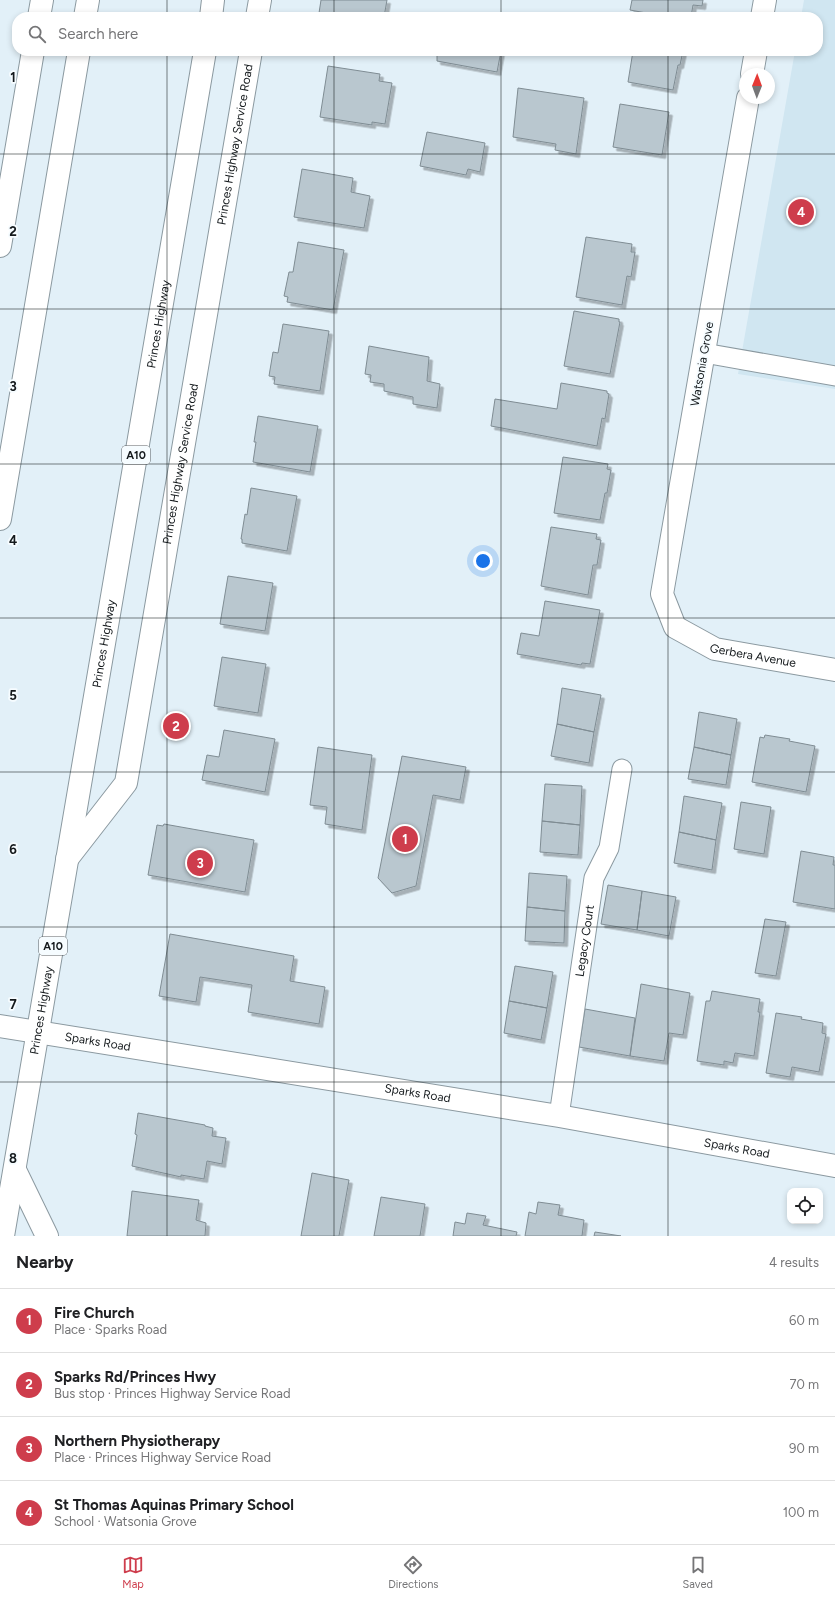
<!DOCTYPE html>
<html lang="en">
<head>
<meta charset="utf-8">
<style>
  :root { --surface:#fff; --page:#f2f2f2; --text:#202124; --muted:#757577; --line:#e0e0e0; --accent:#ce3d4c }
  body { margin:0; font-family:Figtree,sans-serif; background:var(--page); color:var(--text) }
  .controls { position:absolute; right:12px; bottom:12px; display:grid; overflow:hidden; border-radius:8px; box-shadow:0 2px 6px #0003 }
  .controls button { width:36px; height:36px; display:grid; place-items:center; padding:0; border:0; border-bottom:1px solid var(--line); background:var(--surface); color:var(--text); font:20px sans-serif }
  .compass { position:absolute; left:739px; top:68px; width:36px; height:36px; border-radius:50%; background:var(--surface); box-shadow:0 2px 6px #0003; rotate:1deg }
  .you { position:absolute; left:483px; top:561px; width:14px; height:14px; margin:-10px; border:3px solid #fff; border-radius:50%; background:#1a73e8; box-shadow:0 0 0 6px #1a73e833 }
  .badge { display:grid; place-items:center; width:26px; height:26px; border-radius:50%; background:var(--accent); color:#fff; font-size:13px; font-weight:700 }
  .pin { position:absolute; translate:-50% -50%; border:2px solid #fff; box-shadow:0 1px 4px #0006 }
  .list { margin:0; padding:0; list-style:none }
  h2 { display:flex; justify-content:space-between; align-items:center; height:52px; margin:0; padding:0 16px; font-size:17px }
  h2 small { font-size:13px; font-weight:400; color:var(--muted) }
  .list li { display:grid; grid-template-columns:26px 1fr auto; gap:12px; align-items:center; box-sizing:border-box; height:64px; padding:0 16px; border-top:1px solid var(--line) }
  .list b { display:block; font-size:15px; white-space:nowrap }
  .list p { margin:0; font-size:13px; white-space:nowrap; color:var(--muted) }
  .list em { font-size:13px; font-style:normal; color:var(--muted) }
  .icon { flex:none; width:22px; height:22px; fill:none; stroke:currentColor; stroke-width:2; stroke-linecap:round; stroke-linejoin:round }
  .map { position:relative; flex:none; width:835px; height:1236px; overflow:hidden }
  .search { position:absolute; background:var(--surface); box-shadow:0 2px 6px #0003; left:12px; right:12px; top:12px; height:44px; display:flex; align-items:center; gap:10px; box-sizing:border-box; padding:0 14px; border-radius:16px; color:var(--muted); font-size:15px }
  .sheet { height:308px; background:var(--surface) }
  nav { display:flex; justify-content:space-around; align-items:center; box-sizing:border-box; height:56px; border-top:1px solid var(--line); background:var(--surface); font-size:11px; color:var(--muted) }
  nav a { display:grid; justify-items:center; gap:2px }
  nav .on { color:var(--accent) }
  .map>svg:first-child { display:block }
  .built { fill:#d0e6f1 }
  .building { fill:#b9c7cf; stroke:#7f8c93; filter:url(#shadow) }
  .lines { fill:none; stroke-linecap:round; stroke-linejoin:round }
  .service-casing { stroke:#8b99a0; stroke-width:21 }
  .minor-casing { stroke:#8b99a0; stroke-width:24 }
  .tertiary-casing { stroke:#8b99a0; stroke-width:24 }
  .trunk-casing { stroke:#8b99a0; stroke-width:24 }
  .service { stroke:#fff; stroke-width:19 }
  .minor { stroke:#fff; stroke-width:22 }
  .tertiary { stroke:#fff; stroke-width:22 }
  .trunk { stroke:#fff; stroke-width:22 }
  .grid { fill:none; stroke:#14191c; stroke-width:1; stroke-opacity:0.55 }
  .labels { text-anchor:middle; stroke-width:3.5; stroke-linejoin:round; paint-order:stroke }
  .shield { fill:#f6fcff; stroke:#585d60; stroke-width:1 }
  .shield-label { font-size:11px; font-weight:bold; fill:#14191c }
  .street-label { font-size:12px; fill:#14191c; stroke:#f6fcff }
  .grid-label { font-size:13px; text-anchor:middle; font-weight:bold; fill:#14191c; stroke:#f6fcff; stroke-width:3.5; stroke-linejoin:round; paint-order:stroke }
</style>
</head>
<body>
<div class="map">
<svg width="835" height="1236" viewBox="0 0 835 1236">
  <defs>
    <filter id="shadow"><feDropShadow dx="3.5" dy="3.5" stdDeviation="0" flood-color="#0004"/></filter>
  </defs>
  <rect width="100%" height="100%" fill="#e2f0f8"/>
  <!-- built -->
  <path class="built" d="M 804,0 L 835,0 L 835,389 L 738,374 L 795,51 L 818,51 L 818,17 L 801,17 Z"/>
  <!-- building -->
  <path class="building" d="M 321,0 L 387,0 L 384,17 L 320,17 L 321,13 L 319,13 Z
    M 632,0 L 703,0 L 702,6 L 693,5 L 691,17 L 668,17 L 630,10 Z
    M 437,51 L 501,51 L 497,72 L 437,61 Z
    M 633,51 L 683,51 L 680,65 L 678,65 L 673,90 L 628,82 Z
    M 328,66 L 380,74 L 379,81 L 392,83 L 385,124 L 372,122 L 372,125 L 320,117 Z
    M 518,88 L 584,98 L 576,154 L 555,150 L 556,144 L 513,137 Z
    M 620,104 L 669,112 L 662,155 L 613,147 Z
    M 427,132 L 485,143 L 480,172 L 468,169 L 466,175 L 420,166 Z
    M 302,169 L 353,178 L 351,192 L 370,196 L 364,228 L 294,217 Z
    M 586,237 L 632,244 L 631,252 L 635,252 L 631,277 L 627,276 L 622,305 L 576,297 Z
    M 298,242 L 344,250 L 333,310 L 287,302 L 288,297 L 284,296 L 289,272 L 293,272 Z
    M 574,311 L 619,319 L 619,322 L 620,322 L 610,374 L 564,366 Z
    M 283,324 L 329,331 L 320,391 L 274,384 L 275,377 L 269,376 L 273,352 L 278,353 Z
    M 369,346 L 429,357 L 427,381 L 440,384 L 437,408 L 413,404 L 413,397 L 384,391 L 384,384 L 370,382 L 371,375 L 365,374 Z
    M 561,383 L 607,391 L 607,393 L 609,394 L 605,419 L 602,418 L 597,446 L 491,426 L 495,399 L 557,409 Z
    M 258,416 L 318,426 L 310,472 L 253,462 L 256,442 L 254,442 Z
    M 563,457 L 608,464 L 607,469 L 611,470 L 607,493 L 605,493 L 600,520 L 554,513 Z
    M 251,488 L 297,496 L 287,551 L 242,543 L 242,539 L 241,539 L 245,514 L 247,515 Z
    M 551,527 L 597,534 L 596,539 L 601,540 L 597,565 L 593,565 L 588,595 L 541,586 Z
    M 228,576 L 273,583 L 265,631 L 220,624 Z
    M 545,601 L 600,610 L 590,664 L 582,663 L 581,665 L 517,654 L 521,633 L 539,636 Z
    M 222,657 L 266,664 L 258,713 L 214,706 Z
    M 562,688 L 601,695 L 594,732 L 557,724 Z
    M 699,712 L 737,719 L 731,755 L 694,747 Z
    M 557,724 L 594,732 L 589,763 L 551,756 Z
    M 224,730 L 275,739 L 265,792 L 202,780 L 207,755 L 219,757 Z
    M 765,735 L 790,739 L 789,741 L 815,746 L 806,792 L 752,782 L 760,737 L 764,738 Z
    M 318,747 L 372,755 L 362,830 L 325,824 L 327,807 L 310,805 Z
    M 694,747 L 731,755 L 726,785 L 688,779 Z
    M 402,756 L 466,767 L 460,800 L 433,795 L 416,886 L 392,893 L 378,878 Z
    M 545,784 L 582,786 L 580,825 L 542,821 Z
    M 684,796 L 722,803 L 716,840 L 679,832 Z
    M 741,802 L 771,807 L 764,854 L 734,849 Z
    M 542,821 L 580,825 L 578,855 L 540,852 Z
    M 164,824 L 254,840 L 245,892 L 148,875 L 157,825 L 163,826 Z
    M 679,832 L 716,840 L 712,870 L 674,863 Z
    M 801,851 L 834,857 L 833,865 L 835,865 L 835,909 L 793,902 Z
    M 529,873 L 567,876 L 565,911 L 527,907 Z
    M 608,885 L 642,891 L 637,930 L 601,924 Z
    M 642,891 L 676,897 L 669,936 L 637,930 Z
    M 527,907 L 565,911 L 564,943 L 525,941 Z
    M 765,919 L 786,922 L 776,976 L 755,973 Z
    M 170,934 L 294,956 L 290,981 L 325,987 L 319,1024 L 248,1012 L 252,985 L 200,977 L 196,1002 L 159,996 Z
    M 515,966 L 553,972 L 547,1008 L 509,1001 Z
    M 641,984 L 690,993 L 683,1035 L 669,1033 L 664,1061 L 630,1056 Z
    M 712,991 L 760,999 L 758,1012 L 760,1012 L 754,1056 L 735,1053 L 733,1063 L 724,1061 L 724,1065 L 697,1061 L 706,1001 L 710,1001 Z
    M 509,1001 L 547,1008 L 541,1040 L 504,1033 Z
    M 585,1009 L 635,1018 L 630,1056 L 579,1047 Z
    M 776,1013 L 802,1017 L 801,1019 L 823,1023 L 822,1033 L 826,1034 L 819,1072 L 792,1067 L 790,1077 L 766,1073 Z
    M 138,1113 L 205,1125 L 205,1126 L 213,1128 L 212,1136 L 226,1138 L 222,1164 L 207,1161 L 204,1179 L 181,1175 L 181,1177 L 132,1166 L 137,1135 L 135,1134 Z
    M 312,1173 L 349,1180 L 339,1236 L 301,1236 Z
    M 132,1191 L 199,1200 L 196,1220 L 206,1223 L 205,1236 L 127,1236 Z
    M 381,1197 L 425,1204 L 420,1236 L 374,1236 Z
    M 538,1202 L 560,1205 L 558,1215 L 584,1220 L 582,1236 L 525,1236 L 529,1212 L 536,1214 Z
    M 467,1213 L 486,1216 L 483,1225 L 517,1232 L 516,1236 L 453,1236 L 455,1222 L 465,1224 Z
    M 595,1232 L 621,1236 L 594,1236 Z"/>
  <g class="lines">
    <defs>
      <g id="service">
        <path d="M 704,353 L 835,376"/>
        <path id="s1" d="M 559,1116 L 594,878 L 609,848 L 622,769"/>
      </g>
      <g id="minor">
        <path d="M 39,17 L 42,0"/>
        <path d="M 257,17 L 260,0"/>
        <path d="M 762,17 L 765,0"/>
        <path d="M 752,74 L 756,51"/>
        <path id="s2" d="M 748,98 L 662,594 L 675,627 L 715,649 L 835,670"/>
        <path d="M 0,246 L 33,51"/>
        <path id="s3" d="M 67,859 L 126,783 L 251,51"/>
        <path d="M 15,1170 L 47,1236"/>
      </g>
      <g id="tertiary">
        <path id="s4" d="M 0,1026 L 559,1116 L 835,1166"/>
      </g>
      <g id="trunk">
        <path d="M 85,17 L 88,0"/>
        <path d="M 211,17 L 213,0"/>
        <path d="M 0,519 L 79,51"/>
        <path id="s5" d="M 3,1236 L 205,51"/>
      </g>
    </defs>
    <!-- service casing -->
    <use href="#service" class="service-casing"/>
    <!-- minor casing -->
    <use href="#minor" class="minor-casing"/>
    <!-- tertiary casing -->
    <use href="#tertiary" class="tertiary-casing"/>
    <!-- trunk casing -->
    <use href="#trunk" class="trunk-casing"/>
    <!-- service -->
    <use href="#service" class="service"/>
    <!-- minor -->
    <use href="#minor" class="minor"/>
    <!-- tertiary -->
    <use href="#tertiary" class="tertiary"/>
    <!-- trunk -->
    <use href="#trunk" class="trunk"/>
  </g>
  <!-- grid -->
  <path class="grid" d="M 167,0 L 167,17M 334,0 L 334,17M 501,0 L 501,17M 668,0 L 668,17M 167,51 L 167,1236M 334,51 L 334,1236M 501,51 L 501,1236M 668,51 L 668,1236M 0,154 L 835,154M 0,309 L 835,309M 0,464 L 835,464M 0,618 L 835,618M 0,772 L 835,772M 0,927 L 835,927M 0,1082 L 835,1082"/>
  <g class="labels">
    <!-- shield labels -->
    <g class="shield">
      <rect x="122" y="446" width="28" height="18" rx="3"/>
      <rect x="39" y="937" width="28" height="18" rx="3"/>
    </g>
    <g class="shield-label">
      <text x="136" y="459">A10</text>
      <text x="53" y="950">A10</text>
    </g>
    <!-- street labels -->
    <g class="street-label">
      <text dy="4" stroke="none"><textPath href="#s3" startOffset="744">Princes Highway Service Road</textPath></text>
      <text dy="4" stroke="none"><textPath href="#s5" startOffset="925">Princes Highway</textPath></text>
      <text transform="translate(702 364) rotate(-80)" y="4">Watsonia Grove</text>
      <text dy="4" stroke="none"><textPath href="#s3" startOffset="420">Princes Highway Service Road</textPath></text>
      <text dy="4" stroke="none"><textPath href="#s5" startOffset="601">Princes Highway</textPath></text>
      <text dy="4" stroke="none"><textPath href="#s2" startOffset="623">Gerbera Avenue</textPath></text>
      <text dy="4" stroke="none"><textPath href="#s1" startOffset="177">Legacy Court</textPath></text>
      <text dy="4" stroke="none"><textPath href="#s5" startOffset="229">Princes Highway</textPath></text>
      <text dy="4" stroke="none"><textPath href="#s4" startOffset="99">Sparks Road</textPath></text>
      <text dy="4" stroke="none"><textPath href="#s4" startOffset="423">Sparks Road</textPath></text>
      <text dy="4" stroke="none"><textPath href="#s4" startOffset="747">Sparks Road</textPath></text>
    </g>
  </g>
  <g class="grid-label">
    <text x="13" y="82">1</text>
    <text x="13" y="236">2</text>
    <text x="13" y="391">3</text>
    <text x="13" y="545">4</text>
    <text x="13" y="700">5</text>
    <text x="13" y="854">6</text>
    <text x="13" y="1009">7</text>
    <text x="13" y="1163">8</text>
  </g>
</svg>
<div class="controls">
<button><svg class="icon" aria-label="locate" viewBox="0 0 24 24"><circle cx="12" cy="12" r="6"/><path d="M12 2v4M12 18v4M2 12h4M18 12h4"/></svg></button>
</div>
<svg class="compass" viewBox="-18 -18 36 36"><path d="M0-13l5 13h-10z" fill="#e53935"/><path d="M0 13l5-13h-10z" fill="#757577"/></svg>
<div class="you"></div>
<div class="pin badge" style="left:405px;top:839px">1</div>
<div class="pin badge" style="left:176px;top:726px">2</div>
<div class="pin badge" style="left:200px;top:863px">3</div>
<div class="pin badge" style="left:801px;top:212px">4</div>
<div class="search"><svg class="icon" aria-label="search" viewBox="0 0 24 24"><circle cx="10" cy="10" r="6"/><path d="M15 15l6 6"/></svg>Search here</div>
</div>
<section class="sheet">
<h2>Nearby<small>4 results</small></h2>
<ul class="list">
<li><span class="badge">1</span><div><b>Fire Church</b><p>Place · Sparks Road</p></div><em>60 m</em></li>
<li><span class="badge">2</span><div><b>Sparks Rd/Princes Hwy</b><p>Bus stop · Princes Highway Service Road</p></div><em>70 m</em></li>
<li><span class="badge">3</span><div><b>Northern Physiotherapy</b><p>Place · Princes Highway Service Road</p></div><em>90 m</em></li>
<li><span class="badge">4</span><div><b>St Thomas Aquinas Primary School</b><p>School · Watsonia Grove</p></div><em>100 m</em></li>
</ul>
</section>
<nav>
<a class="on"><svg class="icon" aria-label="map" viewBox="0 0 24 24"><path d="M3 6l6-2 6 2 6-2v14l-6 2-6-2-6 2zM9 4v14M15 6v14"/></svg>Map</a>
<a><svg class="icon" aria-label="directions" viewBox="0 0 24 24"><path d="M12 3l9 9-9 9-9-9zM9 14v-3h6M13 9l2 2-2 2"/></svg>Directions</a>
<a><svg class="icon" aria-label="saved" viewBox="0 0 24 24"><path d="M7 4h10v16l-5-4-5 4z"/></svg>Saved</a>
</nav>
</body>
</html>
